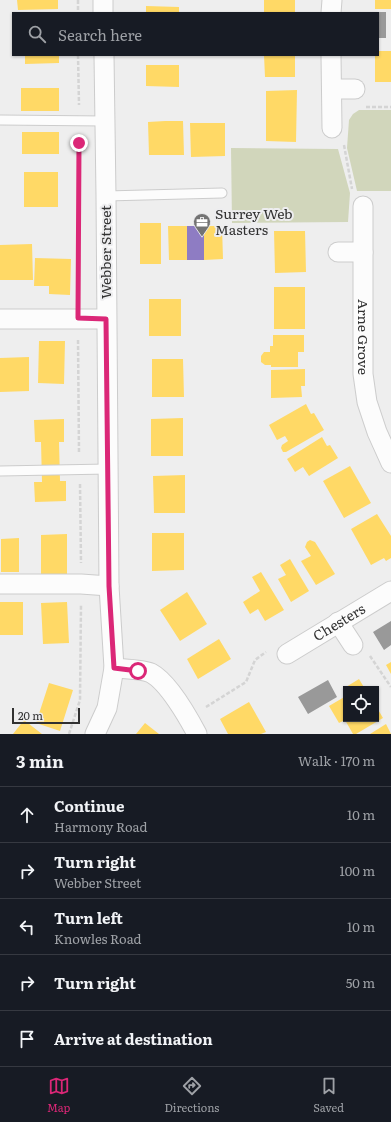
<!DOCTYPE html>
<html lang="en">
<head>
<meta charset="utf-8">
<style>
  :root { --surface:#171b24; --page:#20242c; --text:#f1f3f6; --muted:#9ea1a6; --line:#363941; --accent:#db2777 }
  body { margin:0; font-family:Literata,serif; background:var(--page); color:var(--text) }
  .controls { position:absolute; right:12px; bottom:12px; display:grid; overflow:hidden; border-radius:0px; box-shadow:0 1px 3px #0004 }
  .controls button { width:36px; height:36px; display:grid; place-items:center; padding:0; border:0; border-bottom:1px solid var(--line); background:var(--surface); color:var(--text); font:20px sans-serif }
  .scale { position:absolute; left:12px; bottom:10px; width:68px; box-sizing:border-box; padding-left:4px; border:2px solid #313131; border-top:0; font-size:11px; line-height:14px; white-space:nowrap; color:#313131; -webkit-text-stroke:3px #ededef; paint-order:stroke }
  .stop { position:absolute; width:12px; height:12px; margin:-9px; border:3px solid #db2777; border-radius:50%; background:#fff }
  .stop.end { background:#db2777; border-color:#fff; box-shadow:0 1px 4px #0008 }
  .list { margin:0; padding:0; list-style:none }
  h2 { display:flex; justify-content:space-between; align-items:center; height:52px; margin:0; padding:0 16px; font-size:17px }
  h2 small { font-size:13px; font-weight:400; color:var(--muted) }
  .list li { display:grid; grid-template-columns:26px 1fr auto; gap:12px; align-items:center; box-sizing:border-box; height:56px; padding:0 16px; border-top:1px solid var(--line) }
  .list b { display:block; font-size:15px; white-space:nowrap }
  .list p { margin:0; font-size:13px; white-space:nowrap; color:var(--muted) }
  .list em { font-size:13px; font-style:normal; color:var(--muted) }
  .icon { flex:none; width:22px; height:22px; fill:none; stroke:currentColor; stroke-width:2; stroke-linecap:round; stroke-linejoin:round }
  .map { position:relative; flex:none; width:391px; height:734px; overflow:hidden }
  .search { position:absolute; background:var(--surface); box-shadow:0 1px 3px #0004; left:12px; right:12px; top:12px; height:44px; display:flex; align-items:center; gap:10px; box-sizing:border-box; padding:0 14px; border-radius:0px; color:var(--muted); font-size:15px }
  .sheet { height:332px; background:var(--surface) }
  nav { display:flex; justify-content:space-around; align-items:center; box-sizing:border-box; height:56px; border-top:1px solid var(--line); background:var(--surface); font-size:11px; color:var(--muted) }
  nav a { display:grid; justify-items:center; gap:2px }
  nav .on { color:var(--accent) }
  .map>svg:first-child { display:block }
  .green { fill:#d1d6bb }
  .homes { fill:#ffd966 }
  .offices { fill:#8e7cc3 }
  .industry { fill:#999 }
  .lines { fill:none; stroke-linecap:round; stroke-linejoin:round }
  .service-casing { stroke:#ccc; stroke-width:11 }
  .minor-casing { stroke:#ccc; stroke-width:21 }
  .path { stroke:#d4d4d4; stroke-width:2.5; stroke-dasharray:4 2; stroke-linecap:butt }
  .service { stroke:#fcfcfc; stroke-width:9 }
  .minor { stroke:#fcfcfc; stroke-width:19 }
  .route { stroke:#db2777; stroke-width:5 }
  .labels { text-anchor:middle; stroke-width:4; stroke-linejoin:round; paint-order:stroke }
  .poi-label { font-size:14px; fill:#313131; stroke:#ededef; text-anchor:start }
  .street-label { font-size:14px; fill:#313131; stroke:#ededef }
</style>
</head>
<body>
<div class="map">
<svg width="391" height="734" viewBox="0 0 391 734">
  <rect width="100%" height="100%" fill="#eee"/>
  <!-- green -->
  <path class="green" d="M 359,110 L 391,110 L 391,191 L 357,191 L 347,148 L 349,120 L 353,114 Z
    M 231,148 L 338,149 L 350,193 L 348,222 L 232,223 Z"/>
  <!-- homes -->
  <path class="homes" d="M 17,0 L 58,0 L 58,9 L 18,10 Z
    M 264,0 L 295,0 L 295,13 L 264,13 Z
    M 375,0 L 391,0 L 391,9 L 375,9 Z
    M 146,6 L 179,7 L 179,13 L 146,13 Z
    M 378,51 L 391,51 L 391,82 L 375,82 L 375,55 L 378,55 Z
    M 25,55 L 59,55 L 59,63 L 25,64 Z
    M 264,55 L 295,55 L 295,77 L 265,77 Z
    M 146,65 L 179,65 L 179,87 L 146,86 Z
    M 21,88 L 59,88 L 59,111 L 21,111 Z
    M 297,90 L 296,142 L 266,141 L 266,91 Z
    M 165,121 L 183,121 L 184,155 L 149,155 L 148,122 Z
    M 190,123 L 225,123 L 225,156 L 191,157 Z
    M 22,132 L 59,132 L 59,154 L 22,154 Z
    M 24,172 L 58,172 L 58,207 L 24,207 Z
    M 140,223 L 161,223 L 161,264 L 140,264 Z
    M 168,226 L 187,226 L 187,260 L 169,260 Z
    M 204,226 L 222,226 L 223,259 L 204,260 Z
    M 274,231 L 305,231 L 306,272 L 275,273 Z
    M 32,244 L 33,280 L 0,280 L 0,245 Z
    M 35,258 L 71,259 L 70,295 L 49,294 L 49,286 L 34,286 Z
    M 274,287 L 305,287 L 305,329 L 274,329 Z
    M 149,299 L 181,299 L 181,336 L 149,336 Z
    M 273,335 L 304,335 L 304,352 L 298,352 L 298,367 L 271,367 L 271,365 L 265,365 L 261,362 L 261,356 L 264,352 L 270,352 L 270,346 L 273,346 Z
    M 39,341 L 65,341 L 64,384 L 38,383 Z
    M 29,357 L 29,391 L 0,392 L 0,358 Z
    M 152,359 L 183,359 L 184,397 L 152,397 Z
    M 305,369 L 305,386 L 301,386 L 302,397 L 271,398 L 271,370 Z
    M 306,404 L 311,414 L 314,413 L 324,430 L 286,452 L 283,452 L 281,448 L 282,445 L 288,441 L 285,436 L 277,440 L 269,425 Z
    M 183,418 L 183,456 L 151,456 L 151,419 Z
    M 64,419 L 64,442 L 59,442 L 60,481 L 66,481 L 66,501 L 35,502 L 34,482 L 42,482 L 41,442 L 35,442 L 34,420 Z
    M 322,437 L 327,446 L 330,445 L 338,458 L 309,476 L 303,467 L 295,472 L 287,459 Z
    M 350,466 L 371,503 L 344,518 L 323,481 Z
    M 185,475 L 185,513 L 154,513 L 153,476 Z
    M 377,514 L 391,536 L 391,558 L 386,561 L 384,558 L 371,565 L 351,529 Z
    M 152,533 L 184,533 L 184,570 L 152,571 Z
    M 67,534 L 67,575 L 41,575 L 41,535 Z
    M 19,538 L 19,572 L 1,572 L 1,539 Z
    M 310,540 L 315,542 L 335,574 L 316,585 L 301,561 L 311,556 L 305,547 L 307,542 Z
    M 290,559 L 309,591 L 291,602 L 278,579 L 286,575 L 280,565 Z
    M 261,572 L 284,610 L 265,621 L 258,609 L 250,614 L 243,602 L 260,591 L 252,577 Z
    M 187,592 L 207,624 L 180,641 L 160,610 Z
    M 0,602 L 23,602 L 23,635 L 0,635 Z
    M 67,602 L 69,643 L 43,644 L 41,603 Z
    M 219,639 L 231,659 L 198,679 L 187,659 Z
    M 391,662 L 391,674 L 386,665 Z
    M 359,679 L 365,689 L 347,689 L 346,687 Z
    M 49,683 L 73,690 L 60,731 L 36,723 Z
    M 346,696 L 346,719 L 376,719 L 376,706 L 383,718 L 356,734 L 353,734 L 345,720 L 339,723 L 329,706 Z
    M 249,702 L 266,732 L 261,734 L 228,734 L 220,719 Z
    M 24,720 L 42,734 L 13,734 Z
    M 145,723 L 159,734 L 136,734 Z
    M 386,724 L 391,734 L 370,734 Z"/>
  <!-- offices -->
  <path class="offices" d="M 187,226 L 204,226 L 204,260 L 187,260 Z"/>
  <!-- industry -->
  <path class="industry" d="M 378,12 L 386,12 L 386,38 L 378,38 Z
    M 391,621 L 391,645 L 384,650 L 373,632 Z
    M 328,680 L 337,697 L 308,714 L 298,697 Z"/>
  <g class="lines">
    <defs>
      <path id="service" d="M 0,120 L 105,121
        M 106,196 L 222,193
        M 0,471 L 108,469"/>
      <g id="minor">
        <path d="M 103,0 L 103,13"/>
        <path d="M 331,13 L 332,0"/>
        <path d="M 331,55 L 332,128"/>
        <path d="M 332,89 L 355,89"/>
        <path id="s1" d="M 363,206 L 363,374 L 367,402 L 377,432 L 391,463"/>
        <path d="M 338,252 L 363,252"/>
        <path d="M 0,319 L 106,319"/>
        <path d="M 0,584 L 81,584 L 109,586"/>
        <path d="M 338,622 L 353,645"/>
        <path id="s2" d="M 287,654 L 391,591"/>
        <path d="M 114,668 C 124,669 142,669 151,673 C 168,682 188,717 197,734"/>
        <path d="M 95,734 L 107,708 L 114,668 L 109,586 L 106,196 L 104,55"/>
      </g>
    </defs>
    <!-- service casing -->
    <use href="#service" class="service-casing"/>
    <!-- minor casing -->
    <use href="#minor" class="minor-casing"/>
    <!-- path -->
    <path class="path" d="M 78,0 L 78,13
      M 78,55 L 79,105
      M 366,107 L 391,107
      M 344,145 L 352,189
      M 78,297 L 79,136
      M 78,340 L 79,453
      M 80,484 L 81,563
      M 370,656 L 391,687
      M 206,707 L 246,682 L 255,660 L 266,652
      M 69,734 L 80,700 L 81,604"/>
    <!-- service -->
    <use href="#service" class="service"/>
    <!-- minor -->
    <use href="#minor" class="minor"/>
  </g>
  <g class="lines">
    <!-- route -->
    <path class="route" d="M 79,143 L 78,318 L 106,319 L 109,586 L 114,668 L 138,671"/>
  </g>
  <!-- icons -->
  <defs>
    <symbol id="office-pin" viewBox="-11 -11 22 30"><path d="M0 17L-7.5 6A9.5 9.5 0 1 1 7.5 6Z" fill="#737373" stroke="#ededef"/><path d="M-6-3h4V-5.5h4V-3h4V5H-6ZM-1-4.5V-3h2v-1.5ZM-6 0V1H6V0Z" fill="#fff"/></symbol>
  </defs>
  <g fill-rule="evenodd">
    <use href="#office-pin" x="192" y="212" width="20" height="27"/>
  </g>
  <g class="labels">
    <!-- poi labels -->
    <g class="poi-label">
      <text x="215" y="219">Surrey Web<tspan x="215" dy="16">Masters</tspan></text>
    </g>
    <!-- street labels -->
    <g class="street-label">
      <text transform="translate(106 252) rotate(-90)" y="5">Webber Street</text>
      <text dy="5" stroke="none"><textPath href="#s1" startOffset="131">Arne Grove</textPath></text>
      <text dy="5" stroke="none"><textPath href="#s2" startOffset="61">Chesters</textPath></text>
    </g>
  </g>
</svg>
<div class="controls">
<button><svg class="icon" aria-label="locate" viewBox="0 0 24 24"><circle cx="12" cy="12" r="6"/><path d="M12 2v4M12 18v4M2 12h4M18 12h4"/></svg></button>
</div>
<div class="scale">20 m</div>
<div class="stop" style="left:138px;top:671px"></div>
<div class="stop end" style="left:79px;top:143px"></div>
<div class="search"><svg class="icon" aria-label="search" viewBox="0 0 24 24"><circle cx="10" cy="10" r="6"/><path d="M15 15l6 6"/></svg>Search here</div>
</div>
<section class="sheet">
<h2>3 min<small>Walk · 170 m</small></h2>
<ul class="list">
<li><svg class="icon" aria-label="ahead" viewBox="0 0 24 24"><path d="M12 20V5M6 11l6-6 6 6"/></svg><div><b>Continue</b><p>Harmony Road</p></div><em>10 m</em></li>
<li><svg class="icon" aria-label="right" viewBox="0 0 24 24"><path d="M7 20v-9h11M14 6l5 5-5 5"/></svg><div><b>Turn right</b><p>Webber Street</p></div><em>100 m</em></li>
<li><svg class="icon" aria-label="left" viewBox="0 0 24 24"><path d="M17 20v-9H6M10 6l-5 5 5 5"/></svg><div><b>Turn left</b><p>Knowles Road</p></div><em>10 m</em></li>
<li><svg class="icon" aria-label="right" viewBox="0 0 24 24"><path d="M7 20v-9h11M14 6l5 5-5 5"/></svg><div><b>Turn right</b></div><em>50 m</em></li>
<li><svg class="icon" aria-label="arrive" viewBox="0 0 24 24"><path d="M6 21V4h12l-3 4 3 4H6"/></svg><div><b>Arrive at destination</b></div></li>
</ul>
</section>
<nav>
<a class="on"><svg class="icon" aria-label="map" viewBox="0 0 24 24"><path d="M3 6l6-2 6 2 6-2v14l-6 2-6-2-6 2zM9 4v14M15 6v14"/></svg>Map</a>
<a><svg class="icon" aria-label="directions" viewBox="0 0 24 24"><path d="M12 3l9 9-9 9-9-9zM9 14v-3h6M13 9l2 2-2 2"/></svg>Directions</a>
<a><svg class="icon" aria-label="saved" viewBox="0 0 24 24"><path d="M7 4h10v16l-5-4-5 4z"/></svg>Saved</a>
</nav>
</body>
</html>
